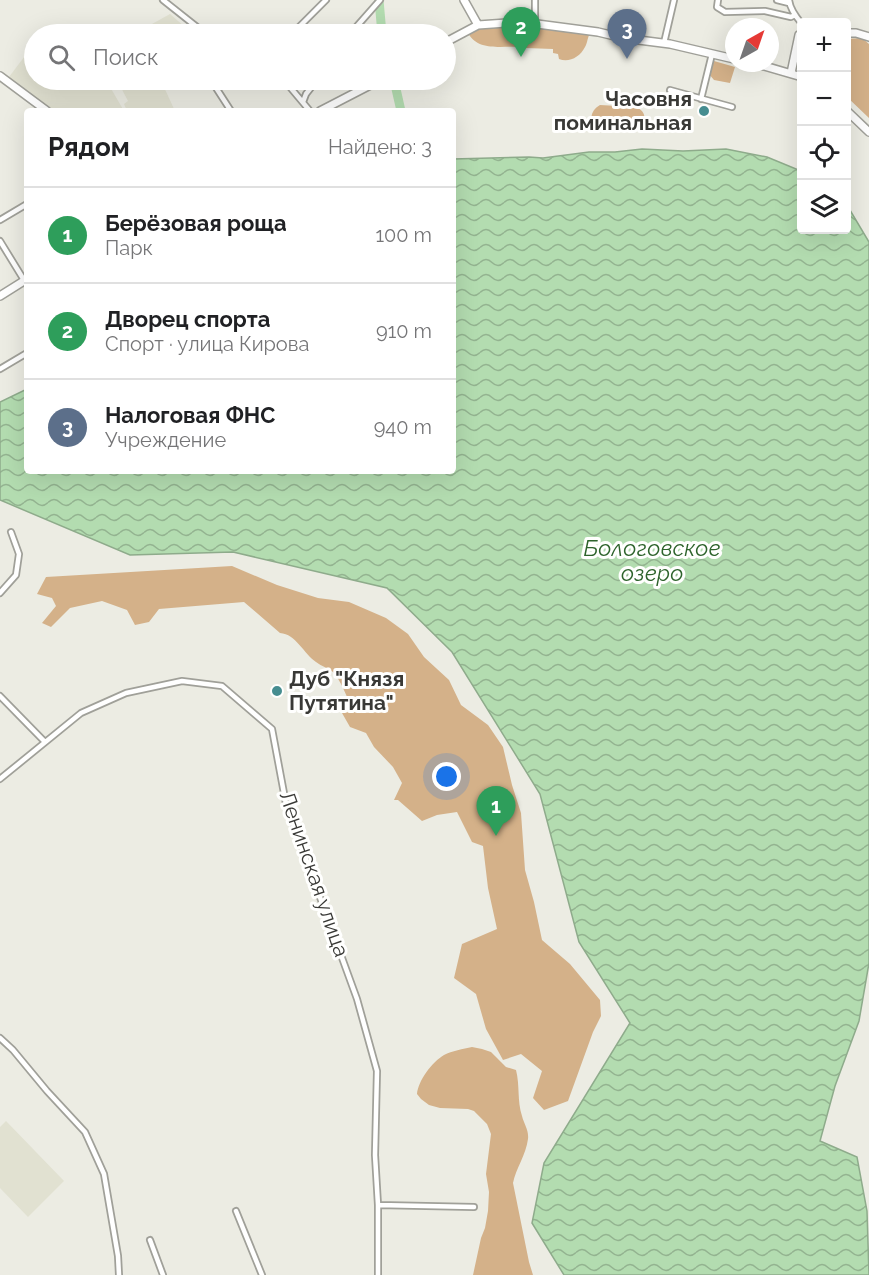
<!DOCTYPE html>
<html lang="ru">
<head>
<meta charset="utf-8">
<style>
  :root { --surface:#fff; --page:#f2f2f2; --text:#202124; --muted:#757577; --line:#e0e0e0; --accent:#7c3aed }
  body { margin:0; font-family:Raleway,sans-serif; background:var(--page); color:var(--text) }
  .controls { position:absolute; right:18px; top:18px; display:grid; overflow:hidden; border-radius:6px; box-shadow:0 6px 24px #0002 }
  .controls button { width:54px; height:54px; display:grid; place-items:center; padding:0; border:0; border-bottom:2px solid var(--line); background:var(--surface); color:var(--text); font:30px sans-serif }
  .compass { position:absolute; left:725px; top:18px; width:54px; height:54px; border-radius:50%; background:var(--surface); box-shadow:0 6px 24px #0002; rotate:40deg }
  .you { position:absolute; left:447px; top:777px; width:21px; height:21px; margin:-15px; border:4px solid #fff; border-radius:50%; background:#1a73e8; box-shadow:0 0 0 9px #1a73e833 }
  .badge { display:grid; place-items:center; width:39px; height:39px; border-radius:50%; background:var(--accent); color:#fff; font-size:20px; font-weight:700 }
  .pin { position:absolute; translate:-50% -50px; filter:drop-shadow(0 2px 3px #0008) }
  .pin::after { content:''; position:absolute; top:32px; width:21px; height:18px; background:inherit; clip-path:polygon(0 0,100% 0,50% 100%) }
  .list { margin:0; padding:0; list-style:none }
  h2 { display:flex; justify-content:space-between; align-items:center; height:78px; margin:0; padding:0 24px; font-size:26px }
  h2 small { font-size:20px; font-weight:400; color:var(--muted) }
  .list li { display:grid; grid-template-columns:39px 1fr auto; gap:18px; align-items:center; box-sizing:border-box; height:96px; padding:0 24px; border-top:2px solid var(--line) }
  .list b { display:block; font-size:22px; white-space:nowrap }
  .list p { margin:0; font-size:20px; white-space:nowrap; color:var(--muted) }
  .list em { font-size:20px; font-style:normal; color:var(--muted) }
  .icon { flex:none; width:33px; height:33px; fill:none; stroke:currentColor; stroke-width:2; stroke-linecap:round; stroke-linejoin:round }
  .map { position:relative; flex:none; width:869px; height:1275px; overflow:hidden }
  .search { position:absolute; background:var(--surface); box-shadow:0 6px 24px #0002; left:24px; top:24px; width:432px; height:66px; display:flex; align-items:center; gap:15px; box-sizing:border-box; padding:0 21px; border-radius:33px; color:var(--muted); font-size:22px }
  .panel { position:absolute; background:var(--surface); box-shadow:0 6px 24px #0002; left:24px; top:108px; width:432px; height:366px; border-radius:6px }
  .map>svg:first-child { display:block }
  .built { fill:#e1e1d1 }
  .green { fill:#d4b189 }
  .water { fill:url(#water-waves); stroke:#8eab8b; stroke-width:1.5 }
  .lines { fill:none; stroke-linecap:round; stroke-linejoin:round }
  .river { stroke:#b3dcb0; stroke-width:9 }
  .street-casing { stroke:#a0a099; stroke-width:8 }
  .secondary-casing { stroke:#a0a099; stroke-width:10 }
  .street { stroke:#fff; stroke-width:4.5 }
  .secondary { stroke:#fff; stroke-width:7 }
  .poi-dot { fill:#468d90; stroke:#fffffe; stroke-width:2 }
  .labels { text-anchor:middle; stroke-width:6; stroke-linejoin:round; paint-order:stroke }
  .poi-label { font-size:21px; font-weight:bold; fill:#393936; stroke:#fffffe; text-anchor:end }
  .street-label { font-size:21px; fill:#393936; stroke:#fffffe }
  .water-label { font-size:22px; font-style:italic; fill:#2d632b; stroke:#fffffe }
</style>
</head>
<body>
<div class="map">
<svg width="869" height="1275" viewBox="0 0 869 1275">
  <defs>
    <pattern id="water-waves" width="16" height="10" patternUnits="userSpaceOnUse" patternTransform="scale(1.5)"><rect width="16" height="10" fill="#b3dcb0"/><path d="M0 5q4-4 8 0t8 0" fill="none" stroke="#93b390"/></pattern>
  </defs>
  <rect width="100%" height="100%" fill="#ecece3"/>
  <!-- built -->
  <path class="built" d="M 170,14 L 193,34 L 134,34 Z
    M 34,44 L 34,80 L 106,80 L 124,111 L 54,111 L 9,77 Z
    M 117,80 L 173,80 L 163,85 L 175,111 L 127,111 L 124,104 L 128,101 Z
    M 6,1121 L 64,1181 L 28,1217 L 0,1188 L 0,1127 Z"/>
  <!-- green -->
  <path class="green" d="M 518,21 L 516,47 C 499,46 478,51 468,33 L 487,26 Z
    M 527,22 L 591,32 C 587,37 588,42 585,47 C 580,57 569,63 559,59 L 558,54 L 553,53 L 553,49 L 526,48 Z
    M 862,38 L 869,44 L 869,118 L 847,97 L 846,39 Z
    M 714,61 L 735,67 L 730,83 L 714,80 L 709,74 Z
    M 600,105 L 636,107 C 645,111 646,117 643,125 L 635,130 L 599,129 C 588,121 590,111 600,105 Z
    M 232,566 L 277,585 L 318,598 L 349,602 L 386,618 L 408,634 L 424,657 L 449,680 L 461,705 L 488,725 L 503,747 L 512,785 L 521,813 L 525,870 L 534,902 L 542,940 L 570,964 L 600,1000 L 601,1016 L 593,1032 L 568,1101 L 544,1110 L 533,1098 L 542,1071 L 521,1054 L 503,1060 L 486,1029 L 476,994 L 454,978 L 462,944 L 497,929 L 488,888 L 483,846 L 472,842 L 457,812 L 437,815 L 422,821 L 398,800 L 394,800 L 402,783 L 393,767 L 374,747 L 366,733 L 350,727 L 342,713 L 351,706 C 346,695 341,681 333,672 C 328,668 321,666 316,662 C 304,654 296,634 280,633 L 244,602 L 159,609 L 149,622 L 135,625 L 127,610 L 102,601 L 70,608 L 51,627 L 42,623 L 56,606 L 52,598 L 37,594 L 46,577 Z
    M 472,1047 L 482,1049 L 491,1052 L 506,1067 L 516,1070 C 520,1085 517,1101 522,1116 C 524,1124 529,1130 528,1139 C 526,1155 516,1168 513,1183 L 529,1262 L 533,1275 L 473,1275 L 481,1238 L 485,1228 L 488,1211 L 489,1192 L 486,1174 L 491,1134 L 487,1124 L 474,1111 L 468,1109 L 440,1108 L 429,1105 L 421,1099 L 417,1094 C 418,1081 432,1062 444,1055 C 452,1051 463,1049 472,1047 Z"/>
  <!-- water -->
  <path class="water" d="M 642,149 L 683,151 L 726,149 L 767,157 L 801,171 L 802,230 L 846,230 L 847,205 L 869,242 L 869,963 L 859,1021 L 835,1086 L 820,1141 L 857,1157 L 867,1211 L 869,1275 L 564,1275 L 532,1223 L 544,1163 L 630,1023 L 579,942 L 540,794 L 452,652 L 387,588 L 233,552 L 130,555 L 0,500 L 0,402 L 27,389 L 27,471 L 453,471 L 453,159 L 529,157 L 543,158 L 589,152 L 615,152 Z"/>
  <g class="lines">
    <!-- river -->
    <path class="river" d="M 379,0 L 382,34
      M 394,80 L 401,111"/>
    <defs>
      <path id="street" d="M 163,0 L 202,31 L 210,34
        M 718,0 L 717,7 L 725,12 L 765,11 L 791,17 L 795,15
        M 777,0 L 789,3
        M 789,0 C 790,9 796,17 802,24
        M 535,23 L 535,0
        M 292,34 L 326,0
        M 350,34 L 380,0
        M 664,43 L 674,0
        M 211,80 L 231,111
        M 284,80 L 310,111
        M 670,90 L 732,107
        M 701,99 L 712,54
        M 303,102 L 306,94 L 317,80
        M 0,220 L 27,204
        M 0,241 L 27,285
        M 0,369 L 27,353
        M 0,593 L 16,575 L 19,554 L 11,532
        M 0,696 L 45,742
        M 0,779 L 81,713 L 126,693 L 182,681 L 222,686 L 272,729 L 286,804 L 357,999 L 377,1071 L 375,1155 L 378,1205 L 378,1275
        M 0,1038 L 13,1050 L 47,1091 L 85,1132 L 104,1174 L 118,1256 L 119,1275
        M 378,1205 L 474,1207
        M 236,1211 L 262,1275
        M 150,1240 L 163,1275"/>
      <path id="secondary" d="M 464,0 L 478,25
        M 846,33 L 856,33 L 869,37
        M 446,42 L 478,25 L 522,22 L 598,32 L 623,38 L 670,44 L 734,59
        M 754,63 L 802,77
        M 791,73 L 799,35 L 802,35
        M 0,76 L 47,111
        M 846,110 L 869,132
        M 320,111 L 380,80
        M 0,296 L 27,279"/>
    </defs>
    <!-- street casing -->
    <use href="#street" class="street-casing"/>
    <!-- secondary casing -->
    <use href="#secondary" class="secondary-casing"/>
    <!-- street -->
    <use href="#street" class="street"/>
    <!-- secondary -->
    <use href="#secondary" class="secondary"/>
  </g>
  <!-- markers -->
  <g class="poi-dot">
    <circle cx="704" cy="111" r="6"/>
    <circle cx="277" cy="691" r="6"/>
  </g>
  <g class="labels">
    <!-- poi labels -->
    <g class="poi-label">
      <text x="692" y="106">Часовня<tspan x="692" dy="24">поминальная</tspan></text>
      <text x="289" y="686" text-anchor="start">Дуб "Князя<tspan x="289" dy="24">Путятина"</tspan></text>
    </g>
    <!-- street labels -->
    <g class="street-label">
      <text transform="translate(314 874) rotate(71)" y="7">Ленинская улица</text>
    </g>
    <!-- water labels -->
    <g class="water-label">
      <text x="652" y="556">Бологовское<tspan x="652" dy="25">озеро</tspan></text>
    </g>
  </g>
</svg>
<div class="controls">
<button>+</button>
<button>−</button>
<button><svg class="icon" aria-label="locate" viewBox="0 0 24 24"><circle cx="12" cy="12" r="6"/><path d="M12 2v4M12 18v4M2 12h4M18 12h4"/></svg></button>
<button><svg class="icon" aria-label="layers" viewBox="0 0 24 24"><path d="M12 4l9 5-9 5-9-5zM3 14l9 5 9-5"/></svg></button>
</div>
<svg class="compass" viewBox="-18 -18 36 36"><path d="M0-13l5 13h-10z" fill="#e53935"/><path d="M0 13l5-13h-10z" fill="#757577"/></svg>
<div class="you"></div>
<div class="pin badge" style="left:496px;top:836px;background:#2e9e5b">1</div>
<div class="pin badge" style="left:521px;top:57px;background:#2e9e5b">2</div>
<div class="pin badge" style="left:627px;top:59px;background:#5c6f8a">3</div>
<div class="search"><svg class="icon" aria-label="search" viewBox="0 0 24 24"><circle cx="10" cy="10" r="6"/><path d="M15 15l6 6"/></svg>Поиск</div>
<section class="panel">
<h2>Рядом<small>Найдено: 3</small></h2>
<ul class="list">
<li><span class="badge" style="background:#2e9e5b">1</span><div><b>Берёзовая роща</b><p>Парк</p></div><em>100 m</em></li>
<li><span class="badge" style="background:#2e9e5b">2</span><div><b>Дворец спорта</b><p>Спорт · улица Кирова</p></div><em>910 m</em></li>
<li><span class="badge" style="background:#5c6f8a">3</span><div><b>Налоговая ФНС</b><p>Учреждение</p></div><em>940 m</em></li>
</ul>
</section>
</div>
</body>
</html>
